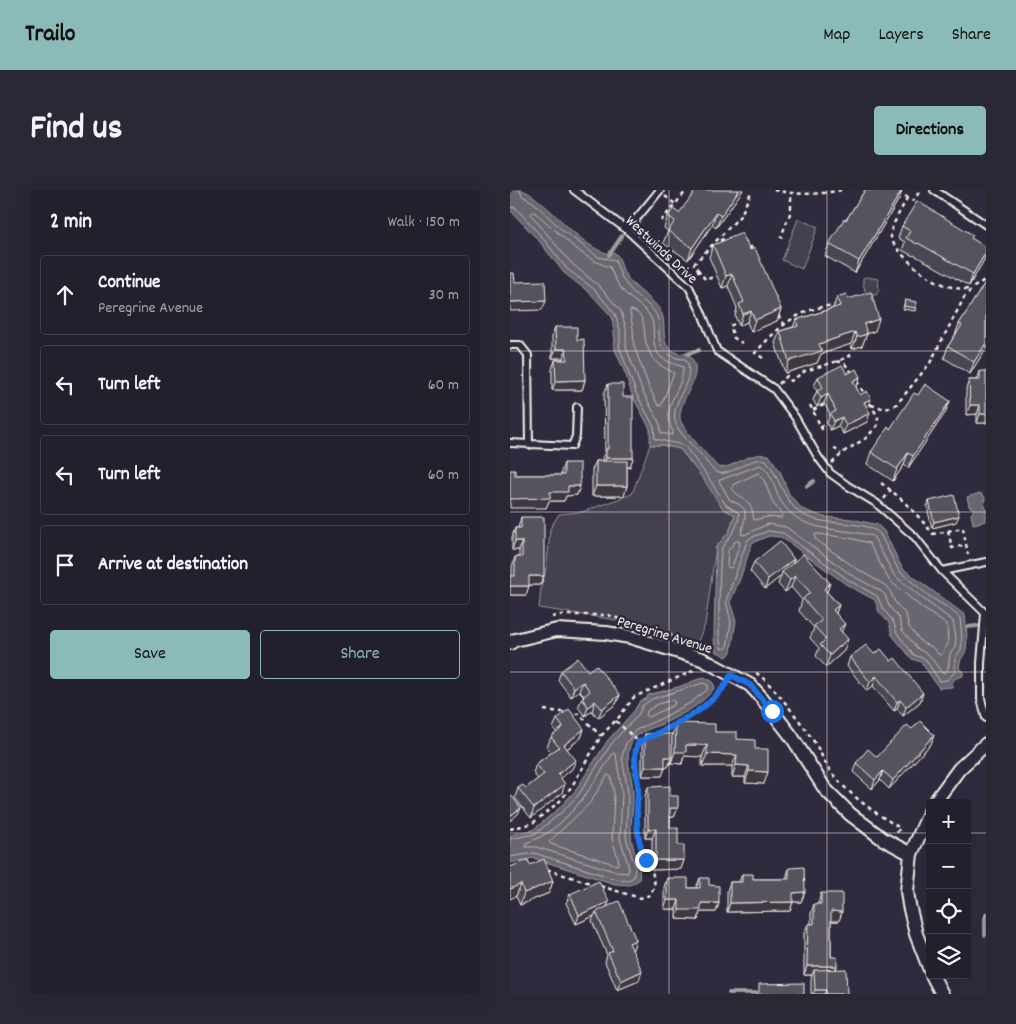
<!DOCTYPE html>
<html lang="en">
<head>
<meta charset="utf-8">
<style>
  :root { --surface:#23202e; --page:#2b2836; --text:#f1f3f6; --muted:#a3a3aa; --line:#403e4a; --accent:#8bbbb9 }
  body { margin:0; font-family:Dekko,sans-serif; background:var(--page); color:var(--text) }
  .controls { position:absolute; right:15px; bottom:15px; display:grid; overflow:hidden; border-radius:5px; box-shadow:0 5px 20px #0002 }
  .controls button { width:45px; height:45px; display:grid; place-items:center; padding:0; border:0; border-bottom:1px solid var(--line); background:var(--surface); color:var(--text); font:25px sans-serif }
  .stop { position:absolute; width:15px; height:15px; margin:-11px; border:4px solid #1a73e8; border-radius:50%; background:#fff }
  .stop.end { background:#1a73e8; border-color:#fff; box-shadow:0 1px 5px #0008 }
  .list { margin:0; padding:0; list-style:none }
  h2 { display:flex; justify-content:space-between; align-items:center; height:65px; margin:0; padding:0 20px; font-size:21px }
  h2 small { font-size:16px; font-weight:400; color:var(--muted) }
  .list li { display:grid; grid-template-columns:32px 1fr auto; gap:15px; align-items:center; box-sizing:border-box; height:80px; margin:0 10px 10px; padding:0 10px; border:1px solid var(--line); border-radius:5px }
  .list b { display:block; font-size:19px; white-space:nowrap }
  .list p { margin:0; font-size:16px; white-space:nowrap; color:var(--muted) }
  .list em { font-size:16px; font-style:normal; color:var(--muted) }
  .actions { display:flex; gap:10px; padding:15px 20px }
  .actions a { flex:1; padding:11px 0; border:1px solid var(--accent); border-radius:5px; text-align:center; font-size:18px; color:var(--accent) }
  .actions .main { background:var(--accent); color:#111 }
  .icon { flex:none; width:28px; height:28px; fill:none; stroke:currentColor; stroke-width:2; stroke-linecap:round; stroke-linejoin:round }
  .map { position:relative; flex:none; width:476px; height:804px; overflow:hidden; border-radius:5px }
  header { display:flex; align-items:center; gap:30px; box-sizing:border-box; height:70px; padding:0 25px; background:var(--accent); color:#111 }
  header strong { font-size:24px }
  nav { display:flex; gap:28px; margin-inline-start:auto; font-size:18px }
  .intro { display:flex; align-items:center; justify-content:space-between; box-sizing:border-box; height:120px; padding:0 30px }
  h1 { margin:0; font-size:35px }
  .button { padding:12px 22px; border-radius:5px; background:var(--accent); color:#111; font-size:18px; font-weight:700 }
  main { display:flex; gap:30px; padding:0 30px }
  aside { flex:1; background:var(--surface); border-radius:5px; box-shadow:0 5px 20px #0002 }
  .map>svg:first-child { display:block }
  .green { fill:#454050; stroke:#9c989c }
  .water { fill:#6a6670; stroke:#a19ea0 }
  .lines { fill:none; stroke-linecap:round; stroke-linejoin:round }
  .shore { stroke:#bdb9b8; stroke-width:1 }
  .stream { stroke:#a19ea0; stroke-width:4 }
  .lane-casing { stroke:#f4f1e8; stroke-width:10 }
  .street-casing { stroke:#f4f1e8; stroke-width:16 }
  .path { stroke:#f4f1e8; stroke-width:2.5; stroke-dasharray:4 4; stroke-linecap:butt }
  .lane { stroke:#2f2a3d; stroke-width:6 }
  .street { stroke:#2f2a3d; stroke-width:12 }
  .wall { fill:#4a4752; stroke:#f4f1e8 }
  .shaded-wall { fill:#3c3942; stroke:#f4f1e8 }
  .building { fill:#56525f; stroke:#f4f1e8 }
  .route { stroke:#1a73e8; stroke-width:6 }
  .grid { fill:none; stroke:#f4f1e8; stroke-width:1; stroke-opacity:0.55 }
  .labels { text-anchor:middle; stroke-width:5; stroke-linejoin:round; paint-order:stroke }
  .street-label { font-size:15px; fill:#f4f1e8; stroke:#2f2a3d }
</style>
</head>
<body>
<header>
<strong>Trailo</strong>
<nav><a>Map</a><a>Layers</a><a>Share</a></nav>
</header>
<div class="intro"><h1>Find us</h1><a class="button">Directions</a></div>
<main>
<aside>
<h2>2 min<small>Walk · 150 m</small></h2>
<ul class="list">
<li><svg class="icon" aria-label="ahead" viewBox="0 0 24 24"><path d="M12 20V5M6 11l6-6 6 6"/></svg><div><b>Continue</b><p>Peregrine Avenue</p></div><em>30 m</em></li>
<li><svg class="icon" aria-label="left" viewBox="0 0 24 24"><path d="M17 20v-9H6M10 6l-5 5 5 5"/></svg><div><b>Turn left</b></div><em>60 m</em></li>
<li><svg class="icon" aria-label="left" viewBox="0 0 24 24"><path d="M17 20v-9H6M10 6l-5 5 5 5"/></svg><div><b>Turn left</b></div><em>60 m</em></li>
<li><svg class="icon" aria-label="arrive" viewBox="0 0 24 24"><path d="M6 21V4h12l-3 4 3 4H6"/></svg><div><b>Arrive at destination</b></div></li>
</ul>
<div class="actions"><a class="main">Save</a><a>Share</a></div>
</aside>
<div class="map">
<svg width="476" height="804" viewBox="0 0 476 804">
  <rect width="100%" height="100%" fill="#2f2a3d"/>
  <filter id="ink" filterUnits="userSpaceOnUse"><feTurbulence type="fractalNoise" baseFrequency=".02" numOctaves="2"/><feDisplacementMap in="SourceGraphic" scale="10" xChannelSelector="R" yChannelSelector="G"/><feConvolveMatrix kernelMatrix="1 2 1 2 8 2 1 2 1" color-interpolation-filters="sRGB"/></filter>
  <g filter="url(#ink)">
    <!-- green -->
    <path class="green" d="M 288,29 L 308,37 L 292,79 L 272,70 Z
      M 356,87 L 368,89 L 369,100 L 366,105 L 356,104 L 353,93 L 353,88 Z
      M 140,255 L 152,255 L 170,259 L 192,287 L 225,325 L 219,342 L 206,357 L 195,435 L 187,453 L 174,455 L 119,432 L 29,418 L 31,398 L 37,374 L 40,339 L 49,324 L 72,322 L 122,304 Z"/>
    <!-- water -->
    <path class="water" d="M 0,0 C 4,0 8,0 12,0 C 36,8 80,70 105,63 C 112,69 110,76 115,84 C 124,100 144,107 152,124 C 156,134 151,150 159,158 C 161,160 166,162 169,164 L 177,162 C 180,166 184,171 185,175 C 188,193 169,210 170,228 C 170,237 201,269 208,277 C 223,280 236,261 259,265 L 270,281 L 279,304 L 292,319 L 314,327 L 342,329 L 368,335 L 374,341 L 392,378 L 455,425 C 456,437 458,447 456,459 C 455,467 450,466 449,478 L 453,482 L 453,486 C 446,488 442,489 442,497 L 429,498 L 411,472 L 402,469 L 382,445 L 379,433 L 369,422 L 365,410 L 337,395 L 271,347 L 259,346 L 242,353 L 230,389 L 220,412 L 226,431 L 221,462 L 217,467 L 205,461 L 204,444 L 206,357 L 219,342 L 225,325 L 213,319 L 192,287 L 170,259 L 152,255 L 140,255 L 140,239 L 122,205 L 116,185 L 103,155 L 105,151 L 102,127 L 80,103 L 54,83 L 29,51 L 0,20 Z
      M 470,303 L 475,307 L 474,316 L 476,319 L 476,331 L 463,334 L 461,324 L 464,319 L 459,316 L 457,307 Z
      M 194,487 L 202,491 L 205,497 C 194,514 170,526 152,534 C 145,537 137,539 131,543 C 108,557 123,584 123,603 C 124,617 120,631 121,645 C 122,663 132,669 129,690 L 120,695 L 105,694 L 23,668 L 0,673 L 0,645 L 23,640 L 48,619 L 65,601 L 98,550 L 124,521 L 130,511 L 136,509 L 138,505 L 168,497 Z"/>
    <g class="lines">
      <!-- shore -->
      <path class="shore" d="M 0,17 L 6,18 L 32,47 L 57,79 L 84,99 L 105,124 L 110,140 L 110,151 L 109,156 L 126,203 L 144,237 L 145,249 L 174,255 L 196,284 L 216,315 L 229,323 C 230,337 219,346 212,358 C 209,364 209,431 209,444 L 211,458 L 214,459 L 217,458 L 221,432 L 216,411 L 237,351 L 240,348 L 258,341 L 273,343 L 340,391 L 367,406 L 373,419 L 383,431 L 387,443 L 404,465 L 415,469 L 430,491 L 437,490 L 445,482 L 445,468 L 451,460 L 452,448 L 450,428 L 441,420 L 419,406 L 389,381 L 370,344 C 352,327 310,339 289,322 C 272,308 269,286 256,270 C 239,266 219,289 206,282 C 201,279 197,272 193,267 C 185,258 167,242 165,231 C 160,210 189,188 175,169 C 168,169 160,167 155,161 C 145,151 152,135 146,124 C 140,114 129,109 121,100 C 111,89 110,83 105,70 L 88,67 L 51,39 L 23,12 L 12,6 L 10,0
        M 24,22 C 49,41 70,69 100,77 C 104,88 109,98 118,106 C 126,113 136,118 141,128 C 146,139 140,153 149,165 C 155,172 166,174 173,177 C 174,201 149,214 163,242 L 162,245 L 151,243 L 150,234 L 132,200 L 116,157 L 116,139 L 111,121 L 88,95 L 62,74 L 22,26 L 21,24 Z
        M 121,120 C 137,124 133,140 136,153 C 137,157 140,163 142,167 C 147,175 157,179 164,183 L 151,216 L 148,215 L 139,197 L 124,156 L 123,138 L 120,122 Z
        M 250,275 C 261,279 264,297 269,308 C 272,314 280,324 287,328 C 309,342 338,339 363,346 L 384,385 L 416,411 L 443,431 L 446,448 L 445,457 L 440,464 L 438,479 L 435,483 L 432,483 L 419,465 L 408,459 L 392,440 L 389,428 L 379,416 L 375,405 L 371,401 L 343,386 L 276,337 L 258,334 L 234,345 L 231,344 L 235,328 L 235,320 L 230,315 L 220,310 L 209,291 Z
        M 249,283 L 254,290 L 263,313 L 272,325 L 271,328 L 257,327 L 244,330 C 243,325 243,320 240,315 C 235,307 226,306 222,298 L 223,295 Z
        M 308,344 L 340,348 L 359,353 L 379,390 L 411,417 L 437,435 L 438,454 L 432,464 L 429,465 L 422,457 L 412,453 L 399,437 L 396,425 L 385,412 L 378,397 L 347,379 L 305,349 L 305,345 Z
        M 226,351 L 229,351 L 230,354 L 222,377 L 219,378 L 217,376 L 218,361 Z
        M 162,510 L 165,512 L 164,515 L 139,527 L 136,526 L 137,521 L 146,515 Z
        M 104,563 L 106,565 L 112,603 L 110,648 L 119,678 L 118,683 L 107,682 L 26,657 L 16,657 L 16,653 C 57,640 80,598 102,565 Z
        M 98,585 L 101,587 L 104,604 L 102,648 L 109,672 L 107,675 L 41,654 L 39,652 L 79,614 Z
        M 0,649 L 25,644 L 52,622 L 69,604 L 102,553 L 128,525 L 133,515 L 142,509 L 193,493 L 198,495 L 197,500 L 180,513 L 152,528 L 126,540 L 116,553 L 112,567 L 118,603 L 116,647 L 125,677 L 124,687 L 118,690 L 106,689 L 24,663 L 0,667"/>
      <!-- stream -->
      <path class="stream" d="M 99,65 L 112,46
        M 178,164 L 189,160
        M 297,296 L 304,291
        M 457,437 L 467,436"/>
      <defs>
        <path id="lane" d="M 64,0 L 117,40 L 179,97 L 191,121 L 207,161 L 264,199 L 285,227 L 308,267 L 320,283 L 338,296 L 366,313 L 405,347 L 432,381 L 475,423
          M 424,0 L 476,35
          M 117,40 L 150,0
          M 0,155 L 10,155 L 18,165 L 19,255
          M 0,253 L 62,256 L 66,246 L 67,217
          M 432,381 L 476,372
          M 475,423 L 471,473 L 471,509 L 476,528"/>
        <path id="street" d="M 0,453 L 5,450 L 47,440 L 96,443 L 120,447 L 192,469 L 240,495 L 252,508 L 282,547 L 315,599 L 340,624 L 373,649 L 401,664
          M 424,613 L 449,579 L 476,554
          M 420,621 L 401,664 L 397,701 L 399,715 L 406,744 L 420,780
          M 422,785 L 432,804"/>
      </defs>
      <!-- lane casing -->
      <use href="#lane" class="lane-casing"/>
      <!-- street casing -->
      <use href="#street" class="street-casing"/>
      <!-- path -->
      <path class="path" d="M 264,0 C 286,5 309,5 331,0
        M 388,2 L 403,11 L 410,1
        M 155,6 L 165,14
        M 397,8 C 393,17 379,38 381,47 C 382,53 387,58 391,63 C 408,82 434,101 461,99
        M 151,31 L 177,0
        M 273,48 L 271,47 L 281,21 L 281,4
        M 210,50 L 224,47
        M 234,50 L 241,57 L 242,62
        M 189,81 L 184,74 L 231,25 L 242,0
        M 181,87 L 189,81 L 196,90 L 205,86
        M 268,125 L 274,134
        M 224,134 L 220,136 L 224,148 L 232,153
        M 253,168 L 245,163 C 270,136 287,119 325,115
        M 327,171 L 335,174 L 343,184
        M 347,191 L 355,205
        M 269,194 L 277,186 L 281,191 L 295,181 L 331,170 L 343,164
        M 300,215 L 313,241
        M 361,215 L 376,219 L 387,214 L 420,173 L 455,106 L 464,97 L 476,89
        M 303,220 L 314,215
        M 310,237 L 320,231
        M 324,258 L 331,264
        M 322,273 L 335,261 L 356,248 L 367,236 L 368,227 L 358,210
        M 371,293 C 391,307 407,324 423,344 L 453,338 L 458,365
        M 374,309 L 381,300
        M 438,341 L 442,358 L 455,355
        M 42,427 L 50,425 L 98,425 L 175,450
        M 246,483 C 259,489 296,539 305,553 C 311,563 315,574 322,583 C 341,607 364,622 390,638 L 386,644
        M 34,520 L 69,524 L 91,546
        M 106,531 L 129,552
        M 145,544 C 171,531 196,517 216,495
        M 0,639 L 23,633 L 50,611 L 62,596 L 91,546 L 109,527 L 124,507 L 185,480
        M 37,679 L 44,682 L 130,708 L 140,705 L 145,696 L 142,680 L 131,659 L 127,636 L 128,597 L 124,576 L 126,556 L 129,552 L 135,549"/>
      <!-- lane -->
      <use href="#lane" class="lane"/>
      <!-- street -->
      <use href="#street" class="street"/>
    </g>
    <!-- wall -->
    <path class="wall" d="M 233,0 L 206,38 L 202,35 L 178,70 L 153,53 L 158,41 L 154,38 L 158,26 L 169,23 Z
      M 355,0 L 392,0 L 389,9 L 345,83 L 315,66 L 319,54 L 336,30 Z
      M 392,36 L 462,49 L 474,70 L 459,96 L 404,65 L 403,66 L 392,60 L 395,52 L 388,48 Z
      M 203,55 L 240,60 L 271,119 L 267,131 L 241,142 L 237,132 L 229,136 L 225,126 L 227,118 L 218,96 L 212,98 L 199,67 Z
      M 476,91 L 476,158 L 460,184 L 434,168 L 438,156 L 445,145 L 449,134 Z
      M 327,107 L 338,109 L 365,141 L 357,144 L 352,156 L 342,159 L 341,154 L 311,164 L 307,173 L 275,183 L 265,153 L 270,141 L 283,137 L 286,130 L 323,118 Z
      M 395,110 L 406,118 L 405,121 L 393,119 Z
      M 45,137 L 67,150 L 75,190 L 72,200 L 42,200 L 42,179 L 45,170 L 53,170 L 53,168 L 42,168 L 42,146 Z
      M 470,181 L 476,233 L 467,233 L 467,224 L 456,225 L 456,199 L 459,190 L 467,190 Z
      M 337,184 L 350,187 L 347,196 L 346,197 L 357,218 L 357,232 L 333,244 L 328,236 L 320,240 L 317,233 L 320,224 L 314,213 L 307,217 L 303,210 L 307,201 L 304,196 L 308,187 Z
      M 98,194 L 113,207 L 123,268 L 120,277 L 117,277 L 117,296 L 114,306 L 82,306 L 82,280 L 86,271 L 92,271 L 92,268 L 95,262 L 94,204 Z
      M 408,205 L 440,211 L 435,223 L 398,278 L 394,275 L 383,291 L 357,274 L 361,262 Z
      M 54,273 L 70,296 L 67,305 L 56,306 L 54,311 L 39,311 L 36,318 L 5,285 L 51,285 L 51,282 Z
      M 419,311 L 446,332 L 422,338 L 417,317 Z
      M 11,327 L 34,386 L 30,395 L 19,395 L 16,405 L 0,405 L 0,387 L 2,386 L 2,377 L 5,367 L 9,367 L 9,360 L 2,360 L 2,347 L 5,338 L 8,338 Z
      M 284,369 L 283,373 L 320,393 L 317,402 L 329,415 L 326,423 L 332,442 L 334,461 L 316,477 L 306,466 L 309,458 L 300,448 L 304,438 L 289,421 L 292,410 L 281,397 L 275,402 L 268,394 L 271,386 L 255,399 L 240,381 L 244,372 Z
      M 340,467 L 381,471 L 413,503 L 410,512 L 393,526 L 387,519 L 384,521 L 363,496 L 357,501 L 337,476 Z
      M 51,481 L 78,481 L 110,505 L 106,514 L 88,528 L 82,521 L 75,526 L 68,517 L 72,508 L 74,506 L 69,501 L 61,507 L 48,490 Z
      M 47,529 L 74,539 L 71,548 L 57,559 L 62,579 L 51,588 L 52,603 L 21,628 L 5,608 L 8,598 L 16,598 L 28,589 L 23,583 L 26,574 L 42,562 L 37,557 L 41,547 L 47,543 L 43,538 Z
      M 166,533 L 205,542 L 227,549 L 245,559 L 254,594 L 235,593 L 235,587 L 222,587 L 222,576 L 192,576 L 192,567 L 174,566 L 172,574 L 161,573 L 161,569 L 158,577 L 155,577 L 152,586 L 132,586 L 132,553 L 135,544 L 162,545 Z
      M 402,539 L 424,545 L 421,554 L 379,599 L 370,590 L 362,599 L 343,582 L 346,573 L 367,567 Z
      M 138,597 L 160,606 L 168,618 L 164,627 L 160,627 L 160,638 L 174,670 L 171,679 L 142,680 L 142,648 L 135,648 L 135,606 Z
      M 18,670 L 20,675 L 43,691 L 39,703 L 10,715 L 6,706 Z
      M 279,678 L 295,702 L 291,712 L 283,712 L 280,721 L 217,722 L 217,701 L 220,692 L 229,692 L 232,684 L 243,689 L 276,689 Z
      M 157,688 L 178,698 L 186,698 L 190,688 L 199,695 L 209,713 L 206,722 L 190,722 L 188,730 L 166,729 L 166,719 L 154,719 L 154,697 Z
      M 311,703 L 332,722 L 329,731 L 321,731 L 321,767 L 327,776 L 326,780 L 337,804 L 301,804 L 301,790 L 302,785 L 294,785 L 294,743 L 298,734 L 301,734 L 301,723 L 304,714 L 308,714 Z
      M 60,704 L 97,717 L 126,750 L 123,759 L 122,759 L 129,791 L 107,800 L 95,772 L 97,765 L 82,731 L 84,726 L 66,734 L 56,713 Z
      M 476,722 L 476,746 L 474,746 L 474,728 Z"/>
    <!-- shaded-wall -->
    <path class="shaded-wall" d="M 229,0 L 233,0 L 206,38 L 211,26 Z
      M 392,0 L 389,9 L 345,83 L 349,71 Z
      M 206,23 L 202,35 L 178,70 L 182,58 Z
      M 476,62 L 474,70 L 459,96 L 463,84 Z
      M 222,84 L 218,96 L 212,98 L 216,86 Z
      M 36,111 L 32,120 L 0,121 L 0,112 Z
      M 271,119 L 267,131 L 241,142 L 245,130 Z
      M 241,121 L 237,132 L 229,136 L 233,124 Z
      M 369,129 L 365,141 L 349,146 L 354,134 Z
      M 345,142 L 341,154 L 311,164 L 307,173 L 275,183 L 279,171 L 309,154 Z
      M 357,144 L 352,156 L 342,159 L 347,147 Z
      M 476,153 L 476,158 L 460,184 L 464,172 Z
      M 46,159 L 56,159 L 53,168 L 42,168 Z
      M 350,187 L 347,196 L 339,200 L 343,191 Z
      M 75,190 L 72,200 L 42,200 L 46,191 Z
      M 318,204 L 314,213 L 307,217 L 311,208 Z
      M 361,209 L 357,218 L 354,212 Z
      M 440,211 L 435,223 L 398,278 L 403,266 Z
      M 460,215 L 470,215 L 467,224 L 456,225 Z
      M 360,223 L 357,232 L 333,244 L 336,235 Z
      M 470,224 L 476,224 L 476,233 L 467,233 Z
      M 332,227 L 328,236 L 320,240 L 324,231 Z
      M 398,263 L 394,275 L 383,291 L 387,279 Z
      M 96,268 L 123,268 L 120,277 L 92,277 Z
      M 58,296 L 70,296 L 67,305 L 56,306 L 54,311 L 39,311 L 36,318 L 0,318 L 0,309 L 40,302 Z
      M 86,296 L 117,296 L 114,306 L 82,306 Z
      M 449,326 L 446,332 L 422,338 L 424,332 Z
      M 5,351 L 12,351 L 9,360 L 2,360 Z
      M 284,369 L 281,378 L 272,382 L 271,386 L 255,399 L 258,389 Z
      M 19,386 L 34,386 L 30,395 L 16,395 Z
      M 285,386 L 281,397 L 275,402 L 280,390 Z
      M 320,393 L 316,405 L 314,399 Z
      M 0,396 L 19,396 L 16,405 L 0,405 Z
      M 329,415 L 324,427 L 323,420 Z
      M 335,434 L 330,445 L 329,439 Z
      M 338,449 L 334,461 L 316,477 L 320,465 Z
      M 366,486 L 363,496 L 357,501 L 360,492 Z
      M 73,492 L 69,501 L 61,507 L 64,498 Z
      M 413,503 L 410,512 L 393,526 L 396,517 Z
      M 110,505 L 106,514 L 88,528 L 92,519 Z
      M 390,510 L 387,519 L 384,521 L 387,512 Z
      M 85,511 L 82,521 L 75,526 L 78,517 Z
      M 74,539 L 71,548 L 50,564 L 54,555 Z
      M 424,545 L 421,554 L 379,599 L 383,590 Z
      M 176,555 L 197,555 L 192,567 L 174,566 L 172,574 L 161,573 L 165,562 Z
      M 197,564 L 227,565 L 222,576 L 192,576 Z
      M 155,567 L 162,567 L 158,577 L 152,577 Z
      M 66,570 L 62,579 L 44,593 L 48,584 Z
      M 226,575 L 239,576 L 235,587 L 222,587 Z
      M 135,577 L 155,577 L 152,586 L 132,586 Z
      M 239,581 L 258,582 L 254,594 L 235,593 Z
      M 373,581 L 370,590 L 362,599 L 365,590 Z
      M 55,594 L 52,603 L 21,628 L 24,618 Z
      M 11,618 L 8,624 L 0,631 L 0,626 Z
      M 160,618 L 168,618 L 164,627 L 157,627 Z
      M 138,639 L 146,639 L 142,648 L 135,648 Z
      M 146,670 L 174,670 L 171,679 L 142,680 Z
      M 43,691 L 39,703 L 10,715 L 14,703 Z
      M 11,694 L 6,706 L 0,709 L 0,699 Z
      M 295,702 L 291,712 L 280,712 L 283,703 Z
      M 157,710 L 169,710 L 166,719 L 154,719 Z
      M 99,712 L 95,721 L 86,722 L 84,726 L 66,734 L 69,725 Z
      M 283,712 L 280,721 L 217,722 L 220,713 Z
      M 191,713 L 209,713 L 206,722 L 190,722 L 188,730 L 166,729 L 169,720 Z
      M 321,721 L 332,722 L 329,731 L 317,731 Z
      M 126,750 L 123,759 L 116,762 L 119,753 Z
      M 297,776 L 327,776 L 323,786 L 304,780 L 302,785 L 294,785 Z
      M 132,781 L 129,791 L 107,800 L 111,791 Z
      M 305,800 L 316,800 L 314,804 L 303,804 Z"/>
    <!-- building -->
    <path class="building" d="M 186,0 L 229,0 L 211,26 L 206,23 L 182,58 L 158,41 L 165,31 L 158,26 L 163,19 L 169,23 Z
      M 355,0 L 392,0 L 349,71 L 319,54 L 334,29 L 336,30 Z
      M 407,11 L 463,45 L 461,48 L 476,57 L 476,62 L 463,84 L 408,53 L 407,54 L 396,48 L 400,41 L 392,36 Z
      M 232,43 L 240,60 L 245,58 L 271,119 L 245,130 L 241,121 L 233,124 L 229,114 L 234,112 L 222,84 L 216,86 L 203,55 Z
      M 0,83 L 4,83 L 5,92 L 35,91 L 36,111 L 0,112 Z
      M 476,91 L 476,153 L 464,172 L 438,156 L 452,135 L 449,134 Z
      M 361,102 L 369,129 L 354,134 L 357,144 L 347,147 L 345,142 L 309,154 L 312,161 L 279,171 L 270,141 L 288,136 L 286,130 L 330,116 L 327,107 L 336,104 L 338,109 Z
      M 395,110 L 407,112 L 406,118 L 394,116 Z
      M 45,137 L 67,137 L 67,150 L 74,149 L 75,190 L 46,191 L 45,170 L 57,170 L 56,159 L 46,159 Z
      M 332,175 L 337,184 L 346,179 L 350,187 L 343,191 L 350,205 L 357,201 L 361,209 L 354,212 L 360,223 L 336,235 L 332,227 L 324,231 L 320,224 L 326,221 L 318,204 L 311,208 L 307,201 L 313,198 L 308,187 Z
      M 470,181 L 476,181 L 476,224 L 470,224 L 470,215 L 460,215 L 459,190 L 470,190 Z
      M 98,194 L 113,194 L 113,207 L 123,207 L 123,268 L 96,268 L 96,259 L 98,259 Z
      M 415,194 L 440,211 L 403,266 L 398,263 L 387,279 L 361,262 L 378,237 L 380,239 L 404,203 L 408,205 Z
      M 86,271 L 117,271 L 117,296 L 86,296 Z
      M 54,273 L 70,273 L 70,296 L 58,296 L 58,302 L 40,302 L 40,308 L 0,309 L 0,280 L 5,280 L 5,285 L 54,285 Z
      M 444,305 L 449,326 L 424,332 L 419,311 Z
      M 11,327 L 34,327 L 34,386 L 19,386 L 19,396 L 0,396 L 0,386 L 5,386 L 5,367 L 12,367 L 12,351 L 5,351 L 5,338 L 11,338 Z
      M 270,351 L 284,369 L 258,389 L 244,372 Z
      M 293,364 L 320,393 L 314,399 L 329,415 L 323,420 L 335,434 L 329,439 L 338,449 L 320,465 L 310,455 L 316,449 L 304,436 L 312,430 L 293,409 L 300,402 L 285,386 L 280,390 L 272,382 Z
      M 356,455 L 364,464 L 371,459 L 381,471 L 385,468 L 413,503 L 396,517 L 390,510 L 387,512 L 366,486 L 360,492 L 340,467 Z
      M 68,468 L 78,481 L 86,475 L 110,505 L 92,519 L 85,511 L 78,517 L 72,508 L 80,501 L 73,492 L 64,498 L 51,481 Z
      M 59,519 L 74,539 L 54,555 L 66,570 L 48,584 L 55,594 L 24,618 L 8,598 L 13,595 L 16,598 L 34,584 L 26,574 L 49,557 L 41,547 L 53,537 L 47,529 Z
      M 410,531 L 424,545 L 383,590 L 373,581 L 365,590 L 346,573 L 358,559 L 367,567 L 397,535 L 402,539 Z
      M 166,533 L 205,534 L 205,542 L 227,542 L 227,549 L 245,550 L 245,559 L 258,559 L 258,582 L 239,581 L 239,576 L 226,575 L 227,565 L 197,564 L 197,555 L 176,555 L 176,562 L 165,562 Z
      M 135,544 L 162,544 L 162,567 L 155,567 L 155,577 L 135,577 Z
      M 160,596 L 160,606 L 168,606 L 168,618 L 160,618 L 160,638 L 168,638 L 168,655 L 174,655 L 174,670 L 146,670 L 146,639 L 138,639 L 138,597 Z
      M 0,604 L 11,618 L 0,626 Z
      M 34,669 L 43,691 L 14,703 L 11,694 L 0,699 L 0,677 L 18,670 L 20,675 Z
      M 294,677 L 295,702 L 283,703 L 283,712 L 220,713 L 220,692 L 232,692 L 232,684 L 243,684 L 243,689 L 279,689 L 279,678 Z
      M 157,688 L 178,688 L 178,698 L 190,698 L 190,688 L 199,688 L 199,695 L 209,696 L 209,713 L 191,713 L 191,720 L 169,720 L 169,710 L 157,710 Z
      M 89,691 L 99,712 L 69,725 L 60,704 Z
      M 311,703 L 332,703 L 332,722 L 321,721 L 321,767 L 327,767 L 327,776 L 297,776 L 298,734 L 304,734 L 304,714 L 311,714 Z
      M 109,711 L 126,750 L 119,753 L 132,781 L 111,791 L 98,763 L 103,761 L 86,722 Z
      M 336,779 L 337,804 L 316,804 L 316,800 L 305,800 L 304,780 Z
      M 294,793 L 294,804 L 218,804 L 218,802 L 249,802 L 249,794 Z"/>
  </g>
  <g class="lines" filter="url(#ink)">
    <!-- route -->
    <path class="route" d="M 136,670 C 128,654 126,635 127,617 C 127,610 129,604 128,597 C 128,582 121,567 129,552 C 162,536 204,520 221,485 L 240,495 L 262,521"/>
  </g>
  <!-- grid -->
  <path class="grid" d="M 159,0 L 159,804M 317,0 L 317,804M 0,161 L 476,161M 0,322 L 476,322M 0,482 L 476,482M 0,643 L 420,643M 457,643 L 476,643"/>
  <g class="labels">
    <!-- street labels -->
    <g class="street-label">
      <text transform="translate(152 59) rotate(43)" y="5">Westwinds Drive</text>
      <text transform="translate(155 444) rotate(17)" y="5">Peregrine Avenue</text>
    </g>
  </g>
</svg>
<div class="controls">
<button>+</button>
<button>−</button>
<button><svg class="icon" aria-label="locate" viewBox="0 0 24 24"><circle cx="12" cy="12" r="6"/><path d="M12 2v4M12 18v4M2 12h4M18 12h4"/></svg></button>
<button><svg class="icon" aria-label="layers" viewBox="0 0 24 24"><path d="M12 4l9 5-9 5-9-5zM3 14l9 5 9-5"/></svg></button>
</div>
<div class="stop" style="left:262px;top:521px"></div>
<div class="stop end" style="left:136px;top:670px"></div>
</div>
</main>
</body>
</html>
